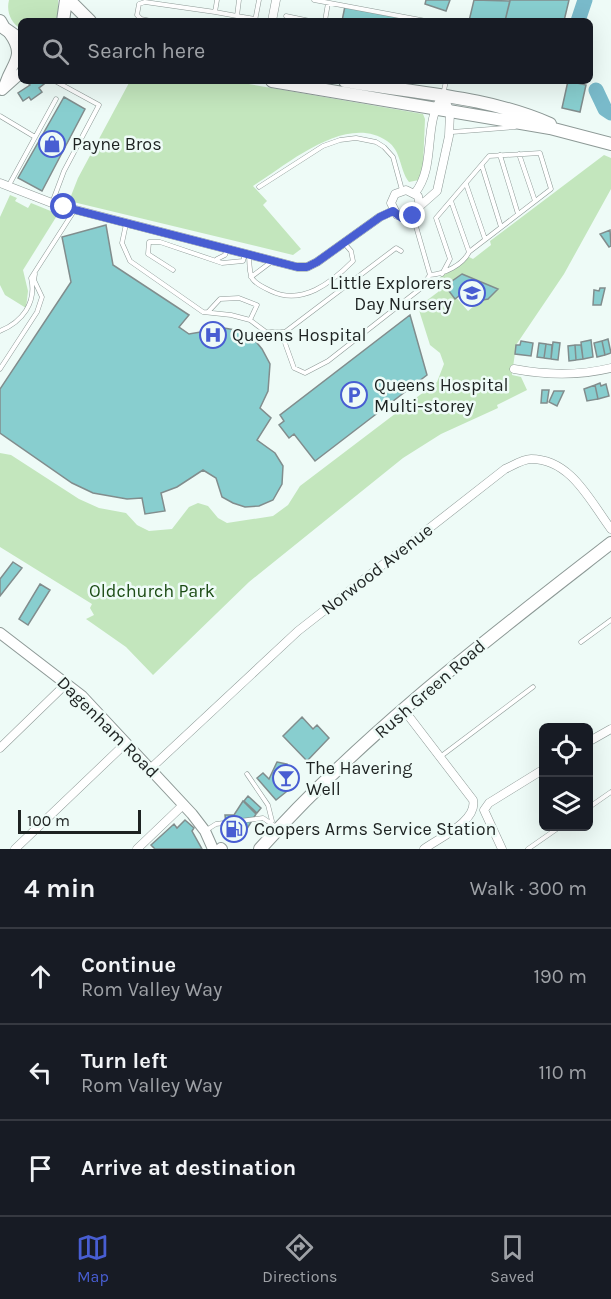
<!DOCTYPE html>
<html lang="en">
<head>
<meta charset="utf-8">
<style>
  :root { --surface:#171b24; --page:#242831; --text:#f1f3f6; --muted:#9ea1a6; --line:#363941; --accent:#485ed2 }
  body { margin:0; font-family:Karla,sans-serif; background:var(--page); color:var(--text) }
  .controls { position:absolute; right:18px; bottom:18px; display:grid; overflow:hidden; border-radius:9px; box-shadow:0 6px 24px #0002 }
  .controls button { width:54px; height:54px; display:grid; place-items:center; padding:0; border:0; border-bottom:2px solid var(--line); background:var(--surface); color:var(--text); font:30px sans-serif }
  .scale { position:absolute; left:18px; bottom:15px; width:123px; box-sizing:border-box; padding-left:6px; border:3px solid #1e2322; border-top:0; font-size:16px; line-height:21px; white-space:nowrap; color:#1e2322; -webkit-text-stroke:4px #eefbf7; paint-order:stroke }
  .stop { position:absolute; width:18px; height:18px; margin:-14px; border:4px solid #485ed2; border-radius:50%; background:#fff }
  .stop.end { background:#485ed2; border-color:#fff; box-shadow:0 2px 6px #0008 }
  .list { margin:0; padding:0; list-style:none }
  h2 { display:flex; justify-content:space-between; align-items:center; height:78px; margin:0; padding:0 24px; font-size:26px }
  h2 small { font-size:20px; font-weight:400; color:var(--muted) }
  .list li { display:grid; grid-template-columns:39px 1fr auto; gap:18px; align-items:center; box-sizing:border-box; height:96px; padding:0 24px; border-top:2px solid var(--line) }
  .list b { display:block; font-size:22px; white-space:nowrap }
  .list p { margin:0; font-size:20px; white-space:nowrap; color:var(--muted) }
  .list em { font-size:20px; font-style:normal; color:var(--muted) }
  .icon { flex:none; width:33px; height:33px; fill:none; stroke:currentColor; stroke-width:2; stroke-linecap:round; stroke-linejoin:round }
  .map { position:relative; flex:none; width:611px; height:849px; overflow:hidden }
  .search { position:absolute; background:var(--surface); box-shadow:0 6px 24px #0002; left:18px; right:18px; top:18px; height:66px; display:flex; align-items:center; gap:15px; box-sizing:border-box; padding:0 21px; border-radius:9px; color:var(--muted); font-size:22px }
  .sheet { height:366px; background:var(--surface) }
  nav { display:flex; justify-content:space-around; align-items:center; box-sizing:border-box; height:84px; border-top:2px solid var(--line); background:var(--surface); font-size:16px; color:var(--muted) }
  nav a { display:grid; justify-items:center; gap:3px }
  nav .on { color:var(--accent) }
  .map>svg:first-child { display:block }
  .green { fill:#c3e6bd; fill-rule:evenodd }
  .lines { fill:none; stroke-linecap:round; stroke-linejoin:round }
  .river { stroke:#79baca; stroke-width:15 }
  .building { fill:#88cecf; stroke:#818d8d; stroke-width:1.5 }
  .lane-casing { stroke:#8d9996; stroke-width:5 }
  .street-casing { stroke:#8d9996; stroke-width:9 }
  .secondary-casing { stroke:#8d9996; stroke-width:12 }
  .primary-casing { stroke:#8d9996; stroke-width:14 }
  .lane { stroke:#fff; stroke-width:4 }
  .street { stroke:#fff; stroke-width:8 }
  .secondary { stroke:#fff; stroke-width:10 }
  .primary { stroke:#fff; stroke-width:12 }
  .route { stroke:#485ed2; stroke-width:8 }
  .labels { text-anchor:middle; stroke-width:5; stroke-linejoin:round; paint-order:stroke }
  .poi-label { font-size:18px; fill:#1e2322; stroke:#eefbf7; text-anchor:start }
  .street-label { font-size:18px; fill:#1e2322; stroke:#eefbf7 }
  .park-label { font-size:18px; fill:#1c4c15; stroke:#eefbf7 }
</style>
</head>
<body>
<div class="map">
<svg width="611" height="849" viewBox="0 0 611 849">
  <rect width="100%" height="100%" fill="#eefbf7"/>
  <!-- green -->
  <path class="green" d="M 9,0 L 58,0 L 58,14 L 55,21 L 21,21 L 21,29 C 11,23 6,12 9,0 Z
    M 130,81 L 231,81 L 423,114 L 425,119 L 423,166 L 419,180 L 409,182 C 399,169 402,151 387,141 C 346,113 288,164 253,186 L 267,201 L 263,205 L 301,249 L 293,255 L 69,201 L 78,178 Z
    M 604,155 L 611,158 L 611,189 L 564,274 L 516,345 L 512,375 L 521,377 L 527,390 L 497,405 L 498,408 L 441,434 L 403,458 L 249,582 L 153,675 L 126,647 L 86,619 L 94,615 L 90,608 L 92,604 L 0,547 L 0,453 L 11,455 L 79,499 L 99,508 L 126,513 L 137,525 L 149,531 L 172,529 L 189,507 L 198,503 L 208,506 L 218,518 L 227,523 L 273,516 L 288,505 L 300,486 L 437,382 L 444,364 L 440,353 L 430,345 L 418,307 L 438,292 L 439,278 L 469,257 L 473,259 L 491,245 L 490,241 ZM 462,274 L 498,289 L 489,299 L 485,297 L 468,311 L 446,286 Z
    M 10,195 L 17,198 L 15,201 L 28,208 L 31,203 L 58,214 L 23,270 L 28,291 L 26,308 L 5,295 L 0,285 L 0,217 Z"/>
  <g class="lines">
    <!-- river -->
    <path class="river" d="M 578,21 L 585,0
      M 596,90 L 605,109 L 611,113"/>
  </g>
  <!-- building -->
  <path class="building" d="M 426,0 L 450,0 L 446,11 L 425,4 Z
    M 474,0 L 510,1 L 505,21 L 469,21 Z
    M 510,0 L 569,0 L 564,21 L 505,21 Z
    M 345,6 L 408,19 L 407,21 L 342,21 Z
    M 30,81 L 48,81 L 39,88 L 42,92 L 31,100 L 29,97 L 23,101 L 18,93 L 30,85 L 28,83 Z
    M 568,81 L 586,85 L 580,112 L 562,108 Z
    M 64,97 L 85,109 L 42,191 L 18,178 Z
    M 106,225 L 113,265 L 189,315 L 179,327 L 189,334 L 224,328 L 241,331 L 253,338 L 262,349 L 270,364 L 268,391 L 260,408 L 271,418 L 257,440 L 275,453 L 283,466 L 282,484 L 273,500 L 259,506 L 245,507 L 233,503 L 222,497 L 216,478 L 203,470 L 177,487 L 161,493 L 165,511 L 145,514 L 142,498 L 127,499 L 93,493 L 72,483 L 0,433 L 0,389 L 71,282 L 62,237 Z
    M 610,230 L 611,246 L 609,247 L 600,234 Z
    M 462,274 L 498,289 L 488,299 L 483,300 L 464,292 L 455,299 L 445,286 Z
    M 600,288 L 605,288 L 601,305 L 593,305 L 594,290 L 599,291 Z
    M 410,315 L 427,375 L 315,461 L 294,434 L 289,438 L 279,425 L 284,421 L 280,415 Z
    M 608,339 L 611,353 L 605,355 L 602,341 Z
    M 591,340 L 593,357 L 583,359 L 581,342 Z
    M 521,341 L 533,343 L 531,356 L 515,354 L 516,345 L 520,345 Z
    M 602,341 L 605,355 L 597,357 L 594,343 Z
    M 553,342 L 560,343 L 558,360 L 551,359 Z
    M 539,343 L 546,344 L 544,358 L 537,357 Z
    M 546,344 L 552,345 L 551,359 L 544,358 Z
    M 575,345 L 576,360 L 569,361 L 568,346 Z
    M 575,345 L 581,345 L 583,359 L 576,360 Z
    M 600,383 L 601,386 L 606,384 L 609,396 L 598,399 L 595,385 Z
    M 595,385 L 598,399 L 587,401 L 584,389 Z
    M 542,390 L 549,390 L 547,403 L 541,403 Z
    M 554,391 L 564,391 L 557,406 L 549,402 Z
    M 13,562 L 22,568 L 0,596 L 0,579 Z
    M 40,584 L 50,590 L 28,625 L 19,619 Z
    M 302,717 L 313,729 L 317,725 L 329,738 L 307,761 L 283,736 Z
    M 277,762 L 287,764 L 285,772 L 296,784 L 276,800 L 257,778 L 263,773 L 269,779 Z
    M 248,796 L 261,808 L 257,813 L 244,801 Z
    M 243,801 L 256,814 L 245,832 L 227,833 L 225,815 L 234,815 Z
    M 185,820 L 194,828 L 192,831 L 202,849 L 155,849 L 151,845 L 174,824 L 177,828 Z"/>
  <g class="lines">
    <defs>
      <path id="lane" d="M 314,0 L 426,21
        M 215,12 L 237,16 L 239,0
        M 237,16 L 255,19
        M 286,16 L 310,21
        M 151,21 L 141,19 L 137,15 L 139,4 L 145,2 L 215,12 L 217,0
        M 255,21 L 259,0
        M 325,21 L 328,3
        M 443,95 L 446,81
        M 0,116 L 35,137
        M 452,132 L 515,127
        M 519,154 L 535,201
        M 500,155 L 518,214
        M 482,166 L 501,227
        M 466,184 L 485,239
        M 9,185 L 56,99
        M 259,187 L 323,146 L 340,140 L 356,138 L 376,142 L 384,147 L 393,157 L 402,190
        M 451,201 L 469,252
        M 52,203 L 64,171 L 99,105 L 55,81
        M 126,224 L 122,243 L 130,261 L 203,312 L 231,315 L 250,320 L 266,332 L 285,332
        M 401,251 L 396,248 L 285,332 L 285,343 L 294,368 L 305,373 L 328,361 L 420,289 L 430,275 L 413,216
        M 249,255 C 250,279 249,281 271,291 C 302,306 331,283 353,261 L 351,251 L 344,243
        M 217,259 L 225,255 L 227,249
        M 173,270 L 148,254 L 149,242 L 160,242 L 222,263 L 243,261 L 245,254
        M 430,275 C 444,274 463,265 469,252 L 551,189 L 540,153 L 489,156 L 436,218 L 450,259 L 442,274
        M 251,277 L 271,262
        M 208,312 L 220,299 L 239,298 L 257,305 L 250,320
        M 0,331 C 22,322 37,303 31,278 L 74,211
        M 0,369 L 37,312 L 42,297 L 34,280 L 35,274
        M 581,642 L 611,620
        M 440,757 L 533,687
        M 247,774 L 268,805 L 272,821
        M 588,808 L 611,792
        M 205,831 L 216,824 L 263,818 L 276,827
        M 528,849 L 561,826"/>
      <path id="street" d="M 272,21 L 276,0
        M 0,183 L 57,205 L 297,267 L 307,267 L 317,262 L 380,217 L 393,211
        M 415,193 C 437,165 422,125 443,95
        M 420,206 L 418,196 L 406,190 L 395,194 L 391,203 L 397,215 L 408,218 L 416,214 L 420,206 L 437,191 L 449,136 L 450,112 L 443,95
        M 514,369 C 546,375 578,376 611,368
        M 404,710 L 473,800 C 478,821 439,838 424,849
        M 588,742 L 611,729
        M 0,748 L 67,683
        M 150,769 L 298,631 L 505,469 C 512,466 523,459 531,459 C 571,459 590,501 611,529
        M 15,849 L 126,743
        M 137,849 L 183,805
        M 502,849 L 484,810 L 489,803 L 544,769"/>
      <path id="secondary" d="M 4,87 C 10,63 27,58 9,33
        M 2,90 L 21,73
        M 0,633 L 82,696 L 192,814 L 205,831 L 213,849
        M 221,848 L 222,849"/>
      <path id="primary" d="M 69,0 L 90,21
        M 0,21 L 4,28 L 21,40
        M 63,21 L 66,0
        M 272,81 L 550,128 L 611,144
        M 345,81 C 413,93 487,96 550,124
        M 260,849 C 363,733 489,638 611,543"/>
    </defs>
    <!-- lane casing -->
    <use href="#lane" class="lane-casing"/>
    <!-- street casing -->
    <use href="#street" class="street-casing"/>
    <!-- secondary casing -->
    <use href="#secondary" class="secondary-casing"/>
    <!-- primary casing -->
    <use href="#primary" class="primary-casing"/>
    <!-- lane -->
    <use href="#lane" class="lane"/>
    <!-- street -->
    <use href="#street" class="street"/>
    <!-- secondary -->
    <use href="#secondary" class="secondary"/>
    <!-- primary -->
    <use href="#primary" class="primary"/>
  </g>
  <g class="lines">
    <!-- route -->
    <path class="route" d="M 64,207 L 297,267 L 307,267 L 317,262 L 380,217 L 393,211 L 402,218 L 413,216"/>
  </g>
  <!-- icons -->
  <defs>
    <symbol id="shop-ring" viewBox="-11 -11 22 22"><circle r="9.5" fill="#eefbf7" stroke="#485ed2" stroke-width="1.5"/><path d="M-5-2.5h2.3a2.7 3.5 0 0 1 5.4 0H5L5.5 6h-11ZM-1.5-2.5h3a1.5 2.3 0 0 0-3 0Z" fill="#485ed2"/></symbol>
    <symbol id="school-ring" viewBox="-11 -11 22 22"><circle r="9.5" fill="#eefbf7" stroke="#485ed2" stroke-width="1.5"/><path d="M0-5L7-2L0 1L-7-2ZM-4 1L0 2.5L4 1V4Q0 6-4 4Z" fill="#485ed2"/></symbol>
    <symbol id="hospital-ring" viewBox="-11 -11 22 22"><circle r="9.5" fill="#eefbf7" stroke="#485ed2" stroke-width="1.5"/><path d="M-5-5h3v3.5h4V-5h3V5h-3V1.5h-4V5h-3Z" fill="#485ed2"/></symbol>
    <symbol id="parking-ring" viewBox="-11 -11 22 22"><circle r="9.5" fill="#eefbf7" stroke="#485ed2" stroke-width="1.5"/><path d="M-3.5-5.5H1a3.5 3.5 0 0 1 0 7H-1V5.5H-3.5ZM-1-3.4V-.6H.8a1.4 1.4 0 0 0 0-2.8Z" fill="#485ed2"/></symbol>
    <symbol id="bar-ring" viewBox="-11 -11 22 22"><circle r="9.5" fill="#eefbf7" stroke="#485ed2" stroke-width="1.5"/><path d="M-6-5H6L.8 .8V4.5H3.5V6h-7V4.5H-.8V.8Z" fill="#485ed2"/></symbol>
    <symbol id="fuel-ring" viewBox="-11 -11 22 22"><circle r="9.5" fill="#eefbf7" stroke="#485ed2" stroke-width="1.5"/><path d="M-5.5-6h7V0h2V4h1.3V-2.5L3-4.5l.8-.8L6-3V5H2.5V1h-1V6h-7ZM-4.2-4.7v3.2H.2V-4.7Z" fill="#485ed2"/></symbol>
  </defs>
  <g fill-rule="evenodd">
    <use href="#shop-ring" x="37" y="129" width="30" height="30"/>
    <use href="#school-ring" x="457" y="278" width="30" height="30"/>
    <use href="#hospital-ring" x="198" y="320" width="30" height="30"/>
    <use href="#parking-ring" x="339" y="380" width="30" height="30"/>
    <use href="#bar-ring" x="271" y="763" width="30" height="30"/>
    <use href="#fuel-ring" x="219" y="814" width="30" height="30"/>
  </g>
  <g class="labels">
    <!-- poi labels -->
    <g class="poi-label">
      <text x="72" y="150">Payne Bros</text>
      <text x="452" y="289" text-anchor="end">Little Explorers<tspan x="452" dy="21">Day Nursery</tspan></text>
      <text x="232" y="341">Queens Hospital</text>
      <text x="374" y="391">Queens Hospital<tspan x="374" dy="21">Multi-storey</tspan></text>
      <text x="306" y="774">The Havering<tspan x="306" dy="21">Well</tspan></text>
      <text x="254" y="835">Coopers Arms Service Station</text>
    </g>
    <!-- street labels -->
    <g class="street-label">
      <text transform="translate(377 569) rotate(-38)" y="6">Norwood Avenue</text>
      <text transform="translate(430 689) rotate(-41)" y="6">Rush Green Road</text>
      <text transform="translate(108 727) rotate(45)" y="6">Dagenham Road</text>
    </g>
    <!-- park labels -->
    <g class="park-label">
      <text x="152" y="597">Oldchurch Park</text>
    </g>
  </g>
</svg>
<div class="controls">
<button><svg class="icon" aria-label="locate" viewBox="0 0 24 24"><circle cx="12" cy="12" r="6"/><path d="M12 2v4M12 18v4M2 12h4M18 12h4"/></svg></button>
<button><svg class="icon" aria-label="layers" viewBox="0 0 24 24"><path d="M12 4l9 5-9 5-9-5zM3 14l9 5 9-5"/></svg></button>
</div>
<div class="scale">100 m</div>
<div class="stop" style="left:64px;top:207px"></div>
<div class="stop end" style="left:413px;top:216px"></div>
<div class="search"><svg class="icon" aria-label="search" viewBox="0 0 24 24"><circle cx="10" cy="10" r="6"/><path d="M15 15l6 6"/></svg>Search here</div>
</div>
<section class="sheet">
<h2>4 min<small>Walk · 300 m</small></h2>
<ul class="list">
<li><svg class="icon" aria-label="ahead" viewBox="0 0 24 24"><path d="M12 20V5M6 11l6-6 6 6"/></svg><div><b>Continue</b><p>Rom Valley Way</p></div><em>190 m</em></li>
<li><svg class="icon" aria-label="left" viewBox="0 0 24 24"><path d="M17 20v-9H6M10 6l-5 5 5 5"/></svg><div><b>Turn left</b><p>Rom Valley Way</p></div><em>110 m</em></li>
<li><svg class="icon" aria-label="arrive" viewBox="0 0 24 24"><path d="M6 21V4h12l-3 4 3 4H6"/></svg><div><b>Arrive at destination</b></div></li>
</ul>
</section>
<nav>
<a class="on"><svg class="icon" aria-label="map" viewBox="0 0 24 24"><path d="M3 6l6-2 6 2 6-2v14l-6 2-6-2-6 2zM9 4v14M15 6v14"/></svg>Map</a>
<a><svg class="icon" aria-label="directions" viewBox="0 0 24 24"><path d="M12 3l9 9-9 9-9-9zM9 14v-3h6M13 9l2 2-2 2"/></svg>Directions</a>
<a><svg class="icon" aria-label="saved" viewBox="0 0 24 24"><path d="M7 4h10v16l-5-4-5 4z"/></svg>Saved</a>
</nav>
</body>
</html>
